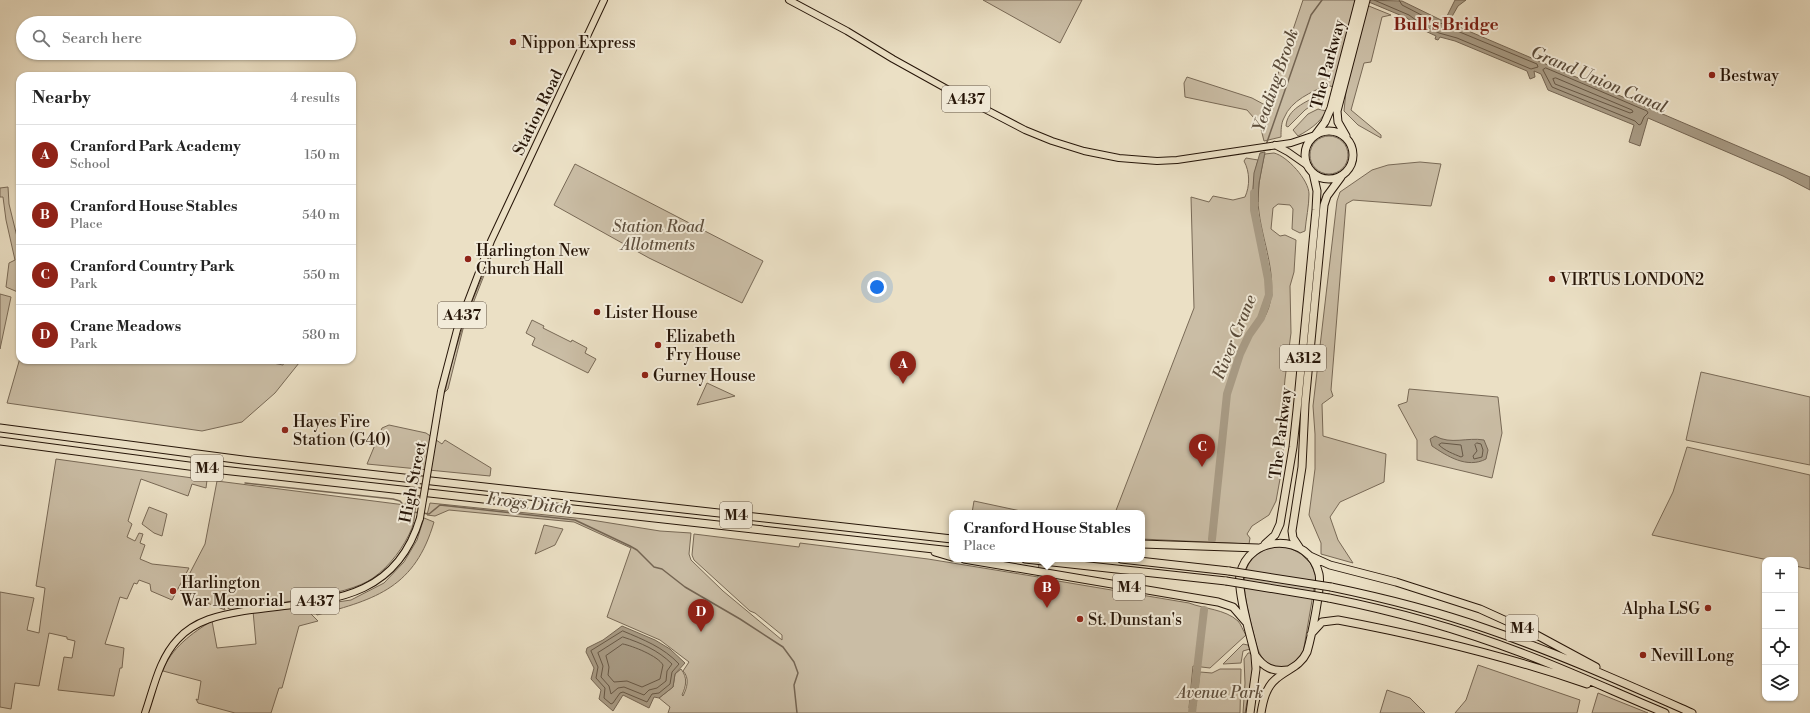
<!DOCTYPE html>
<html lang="en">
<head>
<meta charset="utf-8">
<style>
  :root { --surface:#fff; --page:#f2f2f2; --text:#222; --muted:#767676; --line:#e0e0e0; --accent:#8f2418 }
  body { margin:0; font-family:"Libre Bodoni",serif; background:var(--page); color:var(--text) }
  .controls { position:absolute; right:12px; bottom:12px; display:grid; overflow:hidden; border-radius:8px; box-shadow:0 1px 3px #0004 }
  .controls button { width:36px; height:36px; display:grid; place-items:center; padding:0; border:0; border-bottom:1px solid var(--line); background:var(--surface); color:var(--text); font:20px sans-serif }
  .you { position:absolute; left:877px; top:287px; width:14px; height:14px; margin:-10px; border:3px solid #fff; border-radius:50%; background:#1a73e8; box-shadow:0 0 0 6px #1a73e833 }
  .badge { display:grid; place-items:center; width:26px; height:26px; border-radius:50%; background:var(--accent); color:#fff; font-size:13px; font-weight:700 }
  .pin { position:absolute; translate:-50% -33px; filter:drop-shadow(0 1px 2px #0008) }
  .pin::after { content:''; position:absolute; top:21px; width:14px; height:12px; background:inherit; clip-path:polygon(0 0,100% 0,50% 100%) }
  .popup { position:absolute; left:949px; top:510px; width:196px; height:52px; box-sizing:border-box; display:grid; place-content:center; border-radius:8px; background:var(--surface); filter:drop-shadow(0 1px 3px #0005); font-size:13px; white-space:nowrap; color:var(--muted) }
  .popup b { font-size:15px; color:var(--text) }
  .popup::after { content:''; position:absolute; left:50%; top:100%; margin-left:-8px; border:8px solid transparent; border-top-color:var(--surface) }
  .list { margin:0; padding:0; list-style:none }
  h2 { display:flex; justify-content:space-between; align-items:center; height:52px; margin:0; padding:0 16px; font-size:17px }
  h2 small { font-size:13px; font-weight:400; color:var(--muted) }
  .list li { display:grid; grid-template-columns:26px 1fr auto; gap:12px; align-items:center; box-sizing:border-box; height:60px; padding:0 16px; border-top:1px solid var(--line) }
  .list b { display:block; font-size:15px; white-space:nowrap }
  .list p { margin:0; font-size:13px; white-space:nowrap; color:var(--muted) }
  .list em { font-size:13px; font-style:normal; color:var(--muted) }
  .icon { flex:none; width:22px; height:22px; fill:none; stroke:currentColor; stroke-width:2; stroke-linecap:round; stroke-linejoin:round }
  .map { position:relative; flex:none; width:1810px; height:713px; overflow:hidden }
  .search { position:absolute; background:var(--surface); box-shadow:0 1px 3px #0004; left:16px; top:16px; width:340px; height:44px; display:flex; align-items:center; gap:10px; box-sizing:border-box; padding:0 14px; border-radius:22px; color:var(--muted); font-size:15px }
  .panel { position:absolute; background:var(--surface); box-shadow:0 1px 3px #0004; left:16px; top:72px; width:340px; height:292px; border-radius:12px }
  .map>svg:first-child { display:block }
  .green { fill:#cabda5; stroke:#786956 }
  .water { fill:#a89b85; stroke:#746553 }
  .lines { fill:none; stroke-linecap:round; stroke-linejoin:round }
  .shore { stroke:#675846; stroke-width:1 }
  .stream { stroke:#746553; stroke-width:1.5 }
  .river { stroke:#a89b85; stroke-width:8 }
  .primary-casing { stroke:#261508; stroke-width:8 }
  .highway-casing { stroke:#261508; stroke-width:9 }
  .primary { stroke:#ebe0c5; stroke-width:6 }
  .highway { stroke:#ebe0c5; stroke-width:7 }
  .primary-bridge-casing { stroke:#261508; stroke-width:8; stroke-linecap:butt }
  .highway-bridge-casing { stroke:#261508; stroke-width:9; stroke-linecap:butt }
  .primary-bridge { stroke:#ebe0c5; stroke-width:6 }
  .highway-bridge { stroke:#ebe0c5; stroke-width:7 }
  .poi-dot { fill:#8f2418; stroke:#f2ebd9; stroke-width:1.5 }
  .labels { text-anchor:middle; stroke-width:4; stroke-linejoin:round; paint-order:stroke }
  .shield { fill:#f2ebd9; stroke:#635547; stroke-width:1 }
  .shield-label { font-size:15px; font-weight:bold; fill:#261508 }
  .poi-label { font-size:16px; fill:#261508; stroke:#f2ebd9; text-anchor:start }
  .street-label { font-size:16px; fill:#261508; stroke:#f2ebd9 }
  .park-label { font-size:16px; font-style:italic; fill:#5f503f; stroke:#f2ebd9 }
  .neighbourhood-label { font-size:17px; font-weight:bold; fill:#7a1f14; stroke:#f2ebd9 }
  .water-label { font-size:17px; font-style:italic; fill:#5a4b3a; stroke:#f2ebd9 }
</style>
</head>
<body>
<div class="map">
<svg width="1810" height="713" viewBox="0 0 1810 713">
  <rect width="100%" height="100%" fill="#ebe0c5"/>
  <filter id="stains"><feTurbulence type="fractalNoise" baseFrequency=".005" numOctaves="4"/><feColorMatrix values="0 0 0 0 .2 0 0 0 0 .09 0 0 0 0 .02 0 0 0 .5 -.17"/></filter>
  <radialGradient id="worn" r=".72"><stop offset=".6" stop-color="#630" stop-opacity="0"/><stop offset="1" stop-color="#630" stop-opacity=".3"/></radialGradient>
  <!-- green -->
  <path class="green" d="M 983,0 L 1082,0 L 1060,43 Z
    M 1303,0 L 1354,0 L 1391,15 L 1382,17 L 1371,62 L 1364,63 L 1351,110 L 1381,135 L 1381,138 L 1358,125 L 1344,111 L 1346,91 L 1327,85 C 1312,92 1291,100 1284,118 C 1281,123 1281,131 1281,137 L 1264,141 L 1260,125 L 1247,110 L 1185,97 L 1184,83 L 1187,77 L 1252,98 L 1265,105 L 1273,89 Z
    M 1319,95 L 1319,103 L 1312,105 L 1305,110 L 1288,127 L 1286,126 C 1287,109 1306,102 1319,95 Z
    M 1318,109 L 1326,111 C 1320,123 1309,130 1298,136 L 1293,130 L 1308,114 Z
    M1310 155a19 19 0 1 1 38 0a19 19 0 1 1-38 0Z
    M 1274,153 C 1287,156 1309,180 1309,194 C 1309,206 1306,219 1305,231 L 1300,233 L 1292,229 L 1293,209 L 1290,205 L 1278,204 L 1273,208 L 1271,229 L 1280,236 L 1285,235 L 1296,240 L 1294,272 L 1290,286 L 1291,333 L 1285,379 L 1282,415 L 1284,443 L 1280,479 L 1276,501 L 1269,515 L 1252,526 L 1247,534 L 1250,538 L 1249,544 L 1142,539 L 1142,513 L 1115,513 L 1194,308 L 1191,197 L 1209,202 L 1213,196 L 1233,200 L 1245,197 C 1250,186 1250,172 1244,161 L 1246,158 L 1258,160 C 1245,205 1261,243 1267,287 L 1266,295 L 1258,318 L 1263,320 C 1283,288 1263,246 1259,212 C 1256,194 1260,176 1264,157 L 1265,154 Z
    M 1420,162 L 1441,164 L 1431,206 L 1353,200 L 1346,204 L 1331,390 L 1333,396 L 1322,404 L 1323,436 L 1386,454 L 1384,482 L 1340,502 L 1330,517 L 1338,540 L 1353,563 L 1321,554 L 1321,543 L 1309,515 L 1315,469 L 1315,434 L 1313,406 L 1337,201 L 1340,192 L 1372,170 L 1388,165 Z
    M 575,164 L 763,261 L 742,303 L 649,258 L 554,205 Z
    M 8,187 L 9,204 L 20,249 L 20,293 L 6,287 L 9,263 L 15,260 L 6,220 L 3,197 L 0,197 L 0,188 Z
    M 494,250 L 463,329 L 448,389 L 445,392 C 455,342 473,296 494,250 Z
    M 0,294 L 11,297 L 0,349 Z
    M 532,320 L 544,326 L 543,328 L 571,342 L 572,340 L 587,348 L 585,353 L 596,359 L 588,373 L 532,345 L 535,338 L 526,333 Z
    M 20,358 L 20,360 L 258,360 L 283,365 L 285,360 L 292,360 L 299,363 L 275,393 L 242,422 L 202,431 L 7,403 Z
    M 1701,372 L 1810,397 L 1810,465 L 1686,440 Z
    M 707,383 L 735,396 L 697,405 Z
    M 1409,389 L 1498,397 L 1502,433 L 1492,478 L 1417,460 L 1417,440 L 1398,405 L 1407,402 Z
    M 389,425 L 426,433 L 442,444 L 445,440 L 491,468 L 490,476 L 367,464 L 382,428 Z
    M 1687,447 L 1810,475 L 1810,569 L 1795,566 L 1795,560 L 1768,560 L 1652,535 L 1673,492 Z
    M 56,459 L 207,480 L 206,488 L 192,484 L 188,496 L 141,479 L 128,521 L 132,524 L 127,537 L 135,541 L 139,533 L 143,534 L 140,543 L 145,545 L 140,559 L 152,564 L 189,568 L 172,600 L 151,591 L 150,584 L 139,580 L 137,584 L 134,583 L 127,599 L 120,597 L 105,644 L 124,648 L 122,668 L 120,668 L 114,696 L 58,690 L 64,657 L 72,658 L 75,641 L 67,639 L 67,637 L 49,633 L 39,686 L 15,683 L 11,709 L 0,707 L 0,592 L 34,598 L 27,630 L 39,633 L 45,588 L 36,586 Z
    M 217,481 L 405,505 L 406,500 L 416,501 C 415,509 415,520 412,528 C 404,547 390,566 373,578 C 347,597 265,604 231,610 L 223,605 L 225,610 L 180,592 L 205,544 Z
    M 974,501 L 1030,513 L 972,513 Z
    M 430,503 L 585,519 L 660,531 L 691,533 L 689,554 L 691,560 L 723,591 L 782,640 L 782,635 L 755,613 L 750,611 L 694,560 L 692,555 L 694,534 L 799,547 L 800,543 L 928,559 L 1038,577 L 1039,559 L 1047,559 L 1046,579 L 1189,603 C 1204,609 1225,609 1238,621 C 1241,624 1243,631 1246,635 L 1210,668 L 1193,666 L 1189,708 L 1196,706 L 1200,672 L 1212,673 L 1220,669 L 1241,669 L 1240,713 L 668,713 L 670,707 L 659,698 L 673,687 L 675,674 L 681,669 C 688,678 686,686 682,695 L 683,696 C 687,688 690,678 683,671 L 689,662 L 660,640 L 607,617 L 631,548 L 574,522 L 449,510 L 435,516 L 427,515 Z
    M 149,507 L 167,514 L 162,536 L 154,533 L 142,524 Z
    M 424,518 L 434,522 C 415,587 377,599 317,615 L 310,606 L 351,600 L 384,583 L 404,562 L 417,540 Z
    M 544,525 L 563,529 L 555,545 L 535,554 Z
    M 1277,546 L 1288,547 L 1301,554 L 1311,564 L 1316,577 L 1303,653 L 1299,659 L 1285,668 C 1279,667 1272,667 1267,663 C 1256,654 1255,637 1251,624 C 1244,592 1233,555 1277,546 Z
    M 306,603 L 310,613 L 318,621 L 299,626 L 282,688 L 279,688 L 271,713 L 235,713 L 198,703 L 196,699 L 198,700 L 201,681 L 163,671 C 170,649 193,632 212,621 L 217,648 L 256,644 L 253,611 Z
    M 1243,644 L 1248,645 L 1250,649 L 1243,651 L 1241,663 L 1223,664 Z
    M 1248,653 L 1252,653 L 1254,663 L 1245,713 L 1243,713 L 1245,683 L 1244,659 Z
    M 1478,665 L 1580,700 L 1577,713 L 1455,713 L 1466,700 Z
    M 1387,690 L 1410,698 L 1425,713 L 1380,713 Z
    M 1598,693 L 1648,713 L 1592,713 Z"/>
  <!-- water -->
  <path class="water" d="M 1364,0 L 1402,1 L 1441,20 L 1446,18 L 1455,0 L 1466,0 L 1458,6 L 1450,20 L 1452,24 L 1810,177 L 1810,190 L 1783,176 L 1648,118 L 1640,146 L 1629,142 L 1634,125 L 1548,90 L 1541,74 L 1534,71 L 1535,77 L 1530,79 L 1527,71 L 1455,41 L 1440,37 L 1438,40 L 1435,39 L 1436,36 L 1421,29 L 1407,18 Z
    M 1265,152 L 1259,183 L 1258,202 L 1252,203 L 1254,173 L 1260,153 Z
    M 1435,436 C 1451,445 1467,437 1484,440 L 1488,450 L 1486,459 C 1467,469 1447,456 1432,446 L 1430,439 Z
    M 622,626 L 655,640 L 670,649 L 685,663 L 675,674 L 673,687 L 659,698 L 654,697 L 649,708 L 623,695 L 613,711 L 599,699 L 601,690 L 591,679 L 594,668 L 586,652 L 587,648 L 603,640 Z"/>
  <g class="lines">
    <!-- shore -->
    <path class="shore" d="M 1374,0 L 1409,15 L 1424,26 L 1439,33 L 1457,38 L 1531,69 L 1538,67 L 1537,64 L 1450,28 L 1446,24 L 1437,23 L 1402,5 L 1399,0
      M 1546,68 L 1647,111 L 1648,113 L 1644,117 L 1641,124 L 1639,125 L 1635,121 L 1552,87 L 1543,70 Z
      M 1556,78 L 1632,110 L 1633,112 L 1630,113 L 1555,84 L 1553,79 Z
      M 1442,443 L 1461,445 L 1463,456 L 1461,457 C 1454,454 1445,451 1439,445 Z
      M 1477,443 L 1481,444 L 1483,450 L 1482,457 L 1474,459 L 1473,456 L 1477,451 L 1475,445 Z
      M 623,631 C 644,640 663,647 679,664 L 672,672 L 670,684 L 659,693 L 652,694 L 647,702 L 623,692 L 620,693 L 613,703 L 611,704 L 604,698 L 605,688 L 596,678 L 598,667 L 591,651 Z
      M 623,637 C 641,643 658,650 672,664 L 667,671 L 666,681 L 657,688 L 649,690 L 644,695 L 624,687 L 618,688 L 611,694 L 609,686 L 601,677 L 603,666 L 598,653 Z
      M 623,644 C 633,646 658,656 663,665 L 660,679 L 642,687 L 627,681 L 614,682 L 608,675 L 609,667 L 606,656 Z"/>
    <!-- stream -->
    <path class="stream" d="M 1266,145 L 1311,15 L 1322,0
      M 245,483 L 393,499 L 400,501 L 409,511 L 419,513
      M 423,513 L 429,514 L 440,505 L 575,520 L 630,546 L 637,550 L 654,567 L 662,569 L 685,587 L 740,619 L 783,647 L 794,662 L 798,673 L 794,685 L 797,713"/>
    <!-- river -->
    <path class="river" d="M 1212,539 L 1227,394 L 1240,354 L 1249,335 L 1261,318 L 1269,295 L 1268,279 L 1254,210 L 1254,193
      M 1192,713 L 1204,610"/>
    <defs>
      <path id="primary" d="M 789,0 L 847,31 L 893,59 L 956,94 L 1025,130 L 1052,141 L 1084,151 L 1119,158 L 1157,161 L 1177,160 L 1291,143 L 1315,135
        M 1275,145 L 1288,152 L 1308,166
        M 441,391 L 457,330 L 491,241 L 604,0
        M 145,713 C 154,687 159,659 178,639 C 195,620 220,615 244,611 C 319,600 394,606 420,518"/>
      <path id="highway" d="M1305 155a24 24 0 1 1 48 0a24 24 0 1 1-48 0Z
        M 1316,134 L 1325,122 L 1331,108 L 1359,0
        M 1346,136 L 1338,122 L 1337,111 L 1366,0
        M 0,428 L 243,460 L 952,539
        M 0,441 L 204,468 L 952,551
        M 1142,544 L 1258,548
        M 1265,544 L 1275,535 L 1280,524 L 1293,447 L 1297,410 L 1316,210 L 1317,191 L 1313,173
        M 1299,547 L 1293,538 L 1292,531 L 1302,467 L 1305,404 L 1324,205 L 1327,196 L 1341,177
        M 935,552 L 952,557
        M 1310,556 L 1330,565 L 1396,582 L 1480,609 L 1533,633 L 1596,667
        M 964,559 L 1218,602 L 1233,607 L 1246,622
        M 1025,559 L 1226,581
        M 1121,559 L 1229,571
        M 1331,587 C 1384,598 1436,611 1487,629 C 1557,653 1624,683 1692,713
        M 1329,598 C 1395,611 1459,629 1522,653 C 1570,671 1617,693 1665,713
        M 1311,634 L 1322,622 L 1338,620 C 1423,636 1506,656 1587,684
        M 1250,713 L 1256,669 L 1255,656
        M 1261,713 C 1263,701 1266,687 1276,679 C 1287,669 1300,667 1307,652 C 1311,638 1322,587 1319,574 C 1310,533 1248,533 1240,575 C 1237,592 1251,637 1255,655 C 1264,668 1273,672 1288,670"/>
    </defs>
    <!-- primary casing -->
    <use href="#primary" class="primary-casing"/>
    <!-- highway casing -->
    <use href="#highway" class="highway-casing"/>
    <!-- primary -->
    <use href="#primary" class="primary"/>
    <!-- highway -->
    <use href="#highway" class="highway"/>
    <defs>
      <path id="primary-bridge" d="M 420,518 L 441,391"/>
      <path id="highway-bridge" d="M 1229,571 L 1331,587
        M 1226,581 L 1329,598"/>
    </defs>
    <!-- primary-bridge casing -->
    <use href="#primary-bridge" class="primary-bridge-casing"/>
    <!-- highway-bridge casing -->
    <use href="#highway-bridge" class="highway-bridge-casing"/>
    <!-- primary-bridge -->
    <use href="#primary-bridge" class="primary-bridge"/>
    <!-- highway-bridge -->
    <use href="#highway-bridge" class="highway-bridge"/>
  </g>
  <!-- markers -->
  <g class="poi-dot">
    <circle cx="513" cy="42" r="4"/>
    <circle cx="1712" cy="75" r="4"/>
    <circle cx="468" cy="259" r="4"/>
    <circle cx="1552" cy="279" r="4"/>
    <circle cx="597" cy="312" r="4"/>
    <circle cx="658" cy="345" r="4"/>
    <circle cx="645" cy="375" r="4"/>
    <circle cx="285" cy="430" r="4"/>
    <circle cx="173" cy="591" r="4"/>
    <circle cx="1708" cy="608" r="4"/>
    <circle cx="1080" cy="619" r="4"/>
    <circle cx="1643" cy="655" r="4"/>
  </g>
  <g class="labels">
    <!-- shield labels -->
    <g class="shield">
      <rect x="942" y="86" width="48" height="26" rx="3"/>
      <rect x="438" y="302" width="48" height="26" rx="3"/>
      <rect x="1280" y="345" width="46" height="26" rx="3"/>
      <rect x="191" y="455" width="32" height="26" rx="3"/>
      <rect x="720" y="502" width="32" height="26" rx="3"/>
      <rect x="1113" y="574" width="32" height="26" rx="3"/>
      <rect x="291" y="588" width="48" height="26" rx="3"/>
      <rect x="1506" y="615" width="32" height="26" rx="3"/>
    </g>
    <g class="shield-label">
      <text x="966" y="104">A437</text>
      <text x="462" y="320">A437</text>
      <text x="1303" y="363">A312</text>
      <text x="207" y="473">M4</text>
      <text x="736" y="520">M4</text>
      <text x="1129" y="592">M4</text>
      <text x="315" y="606">A437</text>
      <text x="1522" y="633">M4</text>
    </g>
    <!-- poi labels -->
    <g class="poi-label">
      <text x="521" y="48">Nippon Express</text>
      <text x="1720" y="81">Bestway</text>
      <text x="476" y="256">Harlington New<tspan x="476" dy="18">Church Hall</tspan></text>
      <text x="1560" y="285">VIRTUS LONDON2</text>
      <text x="605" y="318">Lister House</text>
      <text x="666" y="342">Elizabeth<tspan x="666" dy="18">Fry House</tspan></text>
      <text x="653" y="381">Gurney House</text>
      <text x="293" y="427">Hayes Fire<tspan x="293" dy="18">Station (G40)</tspan></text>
      <text x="181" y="588">Harlington<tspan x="181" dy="18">War Memorial</tspan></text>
      <text x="1700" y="614" text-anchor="end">Alpha LSG</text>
      <text x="1088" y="625">St. Dunstan's</text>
      <text x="1651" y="661">Nevill Long</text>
    </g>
    <!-- street labels -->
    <g class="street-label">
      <text transform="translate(1327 64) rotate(-75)" y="6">The Parkway</text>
      <text transform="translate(537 112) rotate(-64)" y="6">Station Road</text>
      <text transform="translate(1280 433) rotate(-83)" y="6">The Parkway</text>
      <text transform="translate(412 482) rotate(-79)" y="6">High Street</text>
    </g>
    <!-- park labels -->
    <g class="park-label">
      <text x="658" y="232">Station Road<tspan x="658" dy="18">Allotments</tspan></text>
      <text x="1220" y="698">Avenue Park</text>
    </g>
    <!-- neighbourhood labels -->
    <g class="neighbourhood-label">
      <text x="1446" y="30">Bull's Bridge</text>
    </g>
    <!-- water labels -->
    <g class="water-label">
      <text transform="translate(1599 79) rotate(23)" y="6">Grand Union Canal</text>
      <text transform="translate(1275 80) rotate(-71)" y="6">Yeading Brook</text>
      <text transform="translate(1234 337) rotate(-68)" y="6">River Crane</text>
      <text transform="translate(529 503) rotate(7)" y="6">Frogs Ditch</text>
    </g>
  </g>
  <rect width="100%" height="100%" filter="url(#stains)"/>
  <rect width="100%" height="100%" fill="url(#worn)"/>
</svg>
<div class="controls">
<button>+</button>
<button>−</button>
<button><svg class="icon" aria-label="locate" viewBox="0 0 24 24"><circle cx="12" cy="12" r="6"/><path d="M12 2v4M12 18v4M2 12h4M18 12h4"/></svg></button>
<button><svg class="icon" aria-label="layers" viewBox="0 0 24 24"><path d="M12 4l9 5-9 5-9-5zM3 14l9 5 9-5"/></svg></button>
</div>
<div class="you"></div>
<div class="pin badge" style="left:903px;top:384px">A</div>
<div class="pin badge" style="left:1047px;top:608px">B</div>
<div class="popup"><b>Cranford House Stables</b>Place</div>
<div class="pin badge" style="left:1202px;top:467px">C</div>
<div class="pin badge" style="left:701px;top:632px">D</div>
<div class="search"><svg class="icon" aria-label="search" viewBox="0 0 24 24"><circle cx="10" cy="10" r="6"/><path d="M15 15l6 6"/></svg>Search here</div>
<section class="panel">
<h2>Nearby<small>4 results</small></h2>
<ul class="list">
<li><span class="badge">A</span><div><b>Cranford Park Academy</b><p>School</p></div><em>150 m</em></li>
<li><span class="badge">B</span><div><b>Cranford House Stables</b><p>Place</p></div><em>540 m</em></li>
<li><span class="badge">C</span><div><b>Cranford Country Park</b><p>Park</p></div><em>550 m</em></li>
<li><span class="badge">D</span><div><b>Crane Meadows</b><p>Park</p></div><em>580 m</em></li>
</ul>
</section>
</div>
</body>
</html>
